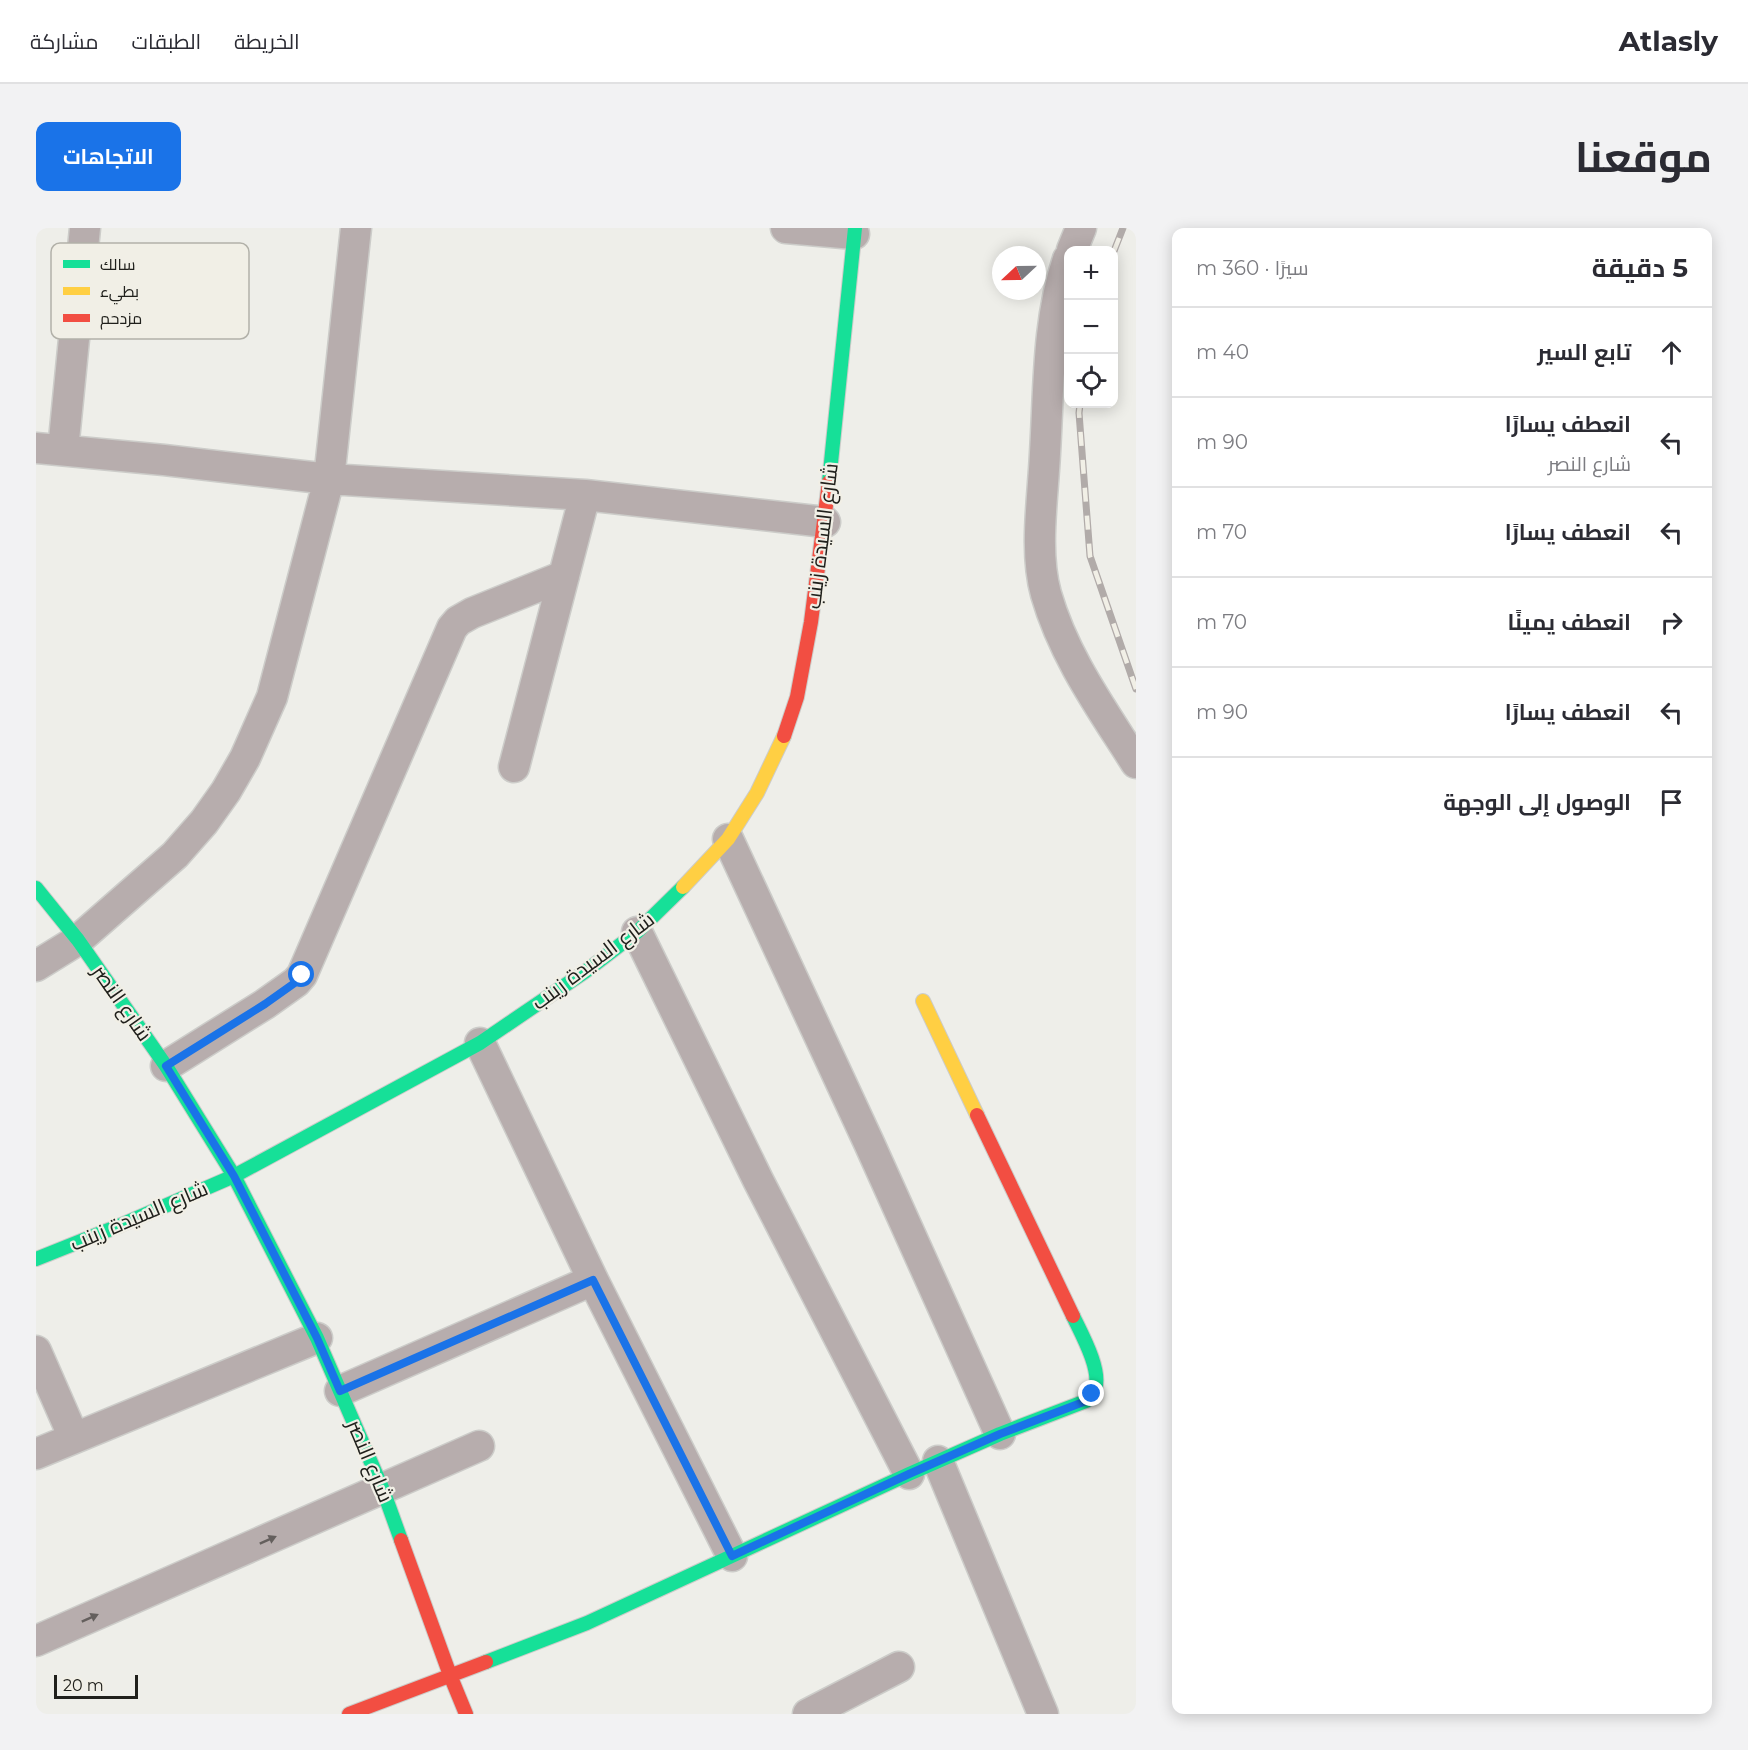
<!DOCTYPE html>
<html lang="ar">
<head>
<meta charset="utf-8">
<style>
  :root { --surface:#fff; --page:#f2f2f3; --text:#2b2b33; --muted:#7c7c81; --line:#e1e1e2; --accent:#1a73e8 }
  body { margin:0; font-family:Montserrat,Cairo,sans-serif; background:var(--page); color:var(--text); direction:rtl }
  .controls { position:absolute; right:18px; top:18px; display:grid; overflow:hidden; border-radius:12px; box-shadow:0 3px 15px #0003 }
  .controls button { width:54px; height:54px; display:grid; place-items:center; padding:0; border:0; border-bottom:2px solid var(--line); background:var(--surface); color:var(--text); font:30px sans-serif }
  .compass { position:absolute; left:956px; top:18px; width:54px; height:54px; border-radius:50%; background:var(--surface); box-shadow:0 3px 15px #0003; rotate:248deg }
  .scale { position:absolute; left:18px; bottom:15px; width:84px; box-sizing:border-box; padding-left:6px; border:3px solid #20201c; border-top:0; font-size:16px; line-height:21px; white-space:nowrap; color:#20201c; -webkit-text-stroke:4px #f1efe6; paint-order:stroke }
  .stop { position:absolute; width:18px; height:18px; margin:-14px; border:4px solid #1a73e8; border-radius:50%; background:#fff }
  .stop.end { background:#1a73e8; border-color:#fff; box-shadow:0 2px 6px #0008 }
  .list { margin:0; padding:0; list-style:none }
  h2 { display:flex; justify-content:space-between; align-items:center; height:78px; margin:0; padding:0 24px; font-size:26px }
  h2 small { font-size:20px; font-weight:400; color:var(--muted) }
  .list li { display:grid; grid-template-columns:39px 1fr auto; gap:18px; align-items:center; box-sizing:border-box; height:90px; padding:0 24px; border-top:2px solid var(--line) }
  .list b { display:block; font-size:22px; white-space:nowrap }
  .list p { margin:0; font-size:20px; white-space:nowrap; color:var(--muted) }
  .list em { font-size:20px; font-style:normal; color:var(--muted) }
  .icon { flex:none; width:33px; height:33px; fill:none; stroke:currentColor; stroke-width:2; stroke-linecap:round; stroke-linejoin:round }
  .map { position:relative; flex:none; width:1100px; height:1486px; overflow:hidden; direction:ltr; border-radius:12px }
  header { display:flex; align-items:center; gap:36px; box-sizing:border-box; height:84px; padding:0 30px; background:var(--surface); border-bottom:2px solid var(--line) }
  header strong { font-size:28px }
  nav { display:flex; gap:33px; margin-inline-start:auto; font-size:21px }
  .intro { display:flex; align-items:center; justify-content:space-between; box-sizing:border-box; height:144px; padding:0 36px }
  h1 { margin:0; font-size:42px }
  .button { padding:15px 27px; border-radius:12px; background:var(--accent); color:#fff; font-size:21px; font-weight:700 }
  main { display:flex; gap:36px; padding:0 36px }
  aside { flex:1; background:var(--surface); border-radius:12px; box-shadow:0 3px 15px #0003 }
  .map>svg:first-child { display:block }
  .lines { fill:none; stroke-linecap:round; stroke-linejoin:round }
  .street-casing { stroke:#ccccc9; stroke-width:33 }
  .fast-casing { stroke:#ccccc9; stroke-width:16 }
  .slow-casing { stroke:#ccccc9; stroke-width:16 }
  .jam-casing { stroke:#ccccc9; stroke-width:16 }
  .street { stroke:#b7adad; stroke-width:30 }
  .fast { stroke:#16e098; stroke-width:14 }
  .slow { stroke:#ffcf43; stroke-width:14 }
  .jam { stroke:#f24e42; stroke-width:14 }
  .rail-casing { stroke:#b1aba9; stroke-width:7 }
  .rail { stroke:#f1efe6; stroke-width:4.5; stroke-dasharray:14; stroke-linecap:butt }
  .oneway { fill:#645f5d }
  .route { stroke:#1a73e8; stroke-width:8 }
  .labels { text-anchor:middle; stroke-width:4.5; stroke-linejoin:round; paint-order:stroke }
  .street-label { font-size:21px; fill:#20201c; stroke:#f1efe6 }
  .key { fill:#f1efe6; stroke:#b2b1a9; stroke-width:1.5 }
  .key-label { font-size:16px; fill:#20201c }
</style>
</head>
<body>
<header>
<strong>Atlasly</strong>
<nav><a>الخريطة</a><a>الطبقات</a><a>مشاركة</a></nav>
</header>
<div class="intro"><h1>موقعنا</h1><a class="button">الاتجاهات</a></div>
<main>
<aside>
<h2>5 دقيقة<small>سيرًا · 360 m</small></h2>
<ul class="list">
<li><svg class="icon" aria-label="ahead" viewBox="0 0 24 24"><path d="M12 20V5M6 11l6-6 6 6"/></svg><div><b>تابع السير</b></div><em>40 m</em></li>
<li><svg class="icon" aria-label="left" viewBox="0 0 24 24"><path d="M17 20v-9H6M10 6l-5 5 5 5"/></svg><div><b>انعطف يسارًا</b><p>شارع النصر</p></div><em>90 m</em></li>
<li><svg class="icon" aria-label="left" viewBox="0 0 24 24"><path d="M17 20v-9H6M10 6l-5 5 5 5"/></svg><div><b>انعطف يسارًا</b></div><em>70 m</em></li>
<li><svg class="icon" aria-label="right" viewBox="0 0 24 24"><path d="M7 20v-9h11M14 6l5 5-5 5"/></svg><div><b>انعطف يمينًا</b></div><em>70 m</em></li>
<li><svg class="icon" aria-label="left" viewBox="0 0 24 24"><path d="M17 20v-9H6M10 6l-5 5 5 5"/></svg><div><b>انعطف يسارًا</b></div><em>90 m</em></li>
<li><svg class="icon" aria-label="arrive" viewBox="0 0 24 24"><path d="M6 21V4h12l-3 4 3 4H6"/></svg><div><b>الوصول إلى الوجهة</b></div></li>
</ul>
</aside>
<div class="map">
<svg width="1100" height="1486" viewBox="0 0 1100 1486">
  <rect width="100%" height="100%" fill="#eeeee9"/>
  <g class="lines">
    <defs>
      <path id="street" d="M 750,0 L 818,6
        M 1036,22 L 1045,0
        M 1032,31 C 1011,94 1013,160 1009,225 C 1007,270 998,323 1010,366 C 1028,429 1066,481 1100,535
        M 0,220 L 128,232 L 293,251 L 549,267 L 789,294
        M 27,222 L 49,0
        M 478,539 L 549,267
        M 692,611 L 833,915 L 964,1206
        M 601,704 L 722,952 L 873,1246
        M 0,738 L 42,712 L 139,627 L 168,594 L 190,563 L 209,530 L 236,469 L 293,251 L 320,0
        M 444,815 L 557,1052 L 696,1328
        M 130,838 L 229,776 L 260,754 L 266,747 L 416,400 L 422,393 L 436,385 L 528,348
        M 0,1123 L 38,1210
        M 304,1163 L 557,1052
        M 0,1226 L 281,1110
        M 902,1233 L 1007,1486
        M 0,1413 L 443,1218
        M 772,1486 L 863,1439"/>
      <path id="fast" d="M 793,254 L 819,0
        M 0,660 L 42,712 L 130,838 L 198,948 L 281,1110 L 347,1262 L 365,1312
        M 0,1031 L 85,997 L 198,948 L 444,815 L 550,743 L 601,704 L 647,659
        M 450,1434 L 551,1395 L 873,1246 L 964,1206 L 1050,1173 C 1053,1169 1057,1166 1059,1161 C 1066,1142 1045,1105 1037,1088"/>
      <path id="slow" d="M 647,659 L 692,611 L 721,565 L 748,508
        M 887,773 L 941,887"/>
      <path id="jam" d="M 748,508 L 761,469 L 775,394 L 793,254
        M 941,887 L 1037,1088
        M 365,1312 L 414,1447 L 430,1486
        M 313,1486 L 450,1434"/>
    </defs>
    <!-- street casing -->
    <use href="#street" class="street-casing"/>
    <!-- fast casing -->
    <use href="#fast" class="fast-casing"/>
    <!-- slow casing -->
    <use href="#slow" class="slow-casing"/>
    <!-- jam casing -->
    <use href="#jam" class="jam-casing"/>
    <!-- street -->
    <use href="#street" class="street"/>
    <!-- fast -->
    <use href="#fast" class="fast"/>
    <!-- slow -->
    <use href="#slow" class="slow"/>
    <!-- jam -->
    <use href="#jam" class="jam"/>
    <defs>
      <path id="rail" d="M 1078,23 L 1087,0
        M 1044,176 L 1043,185 L 1054,328 L 1100,461"/>
    </defs>
    <!-- rail casing -->
    <use href="#rail" class="rail-casing"/>
    <!-- rail -->
    <use href="#rail" class="rail"/>
  </g>
  <!-- one-way arrows -->
  <defs><path id="oneway-solid" d="M-6-.8H1V-3.2L6.5 0L1 3.2V.8H-6Z" transform="scale(1.5)"/></defs>
  <g class="oneway">
    <use href="#oneway-solid" transform="translate(232 1312) rotate(-24)"/>
    <use href="#oneway-solid" transform="translate(54 1390) rotate(-24)"/>
  </g>
  <g class="lines">
    <!-- route -->
    <path class="route" d="M 266,747 L 260,754 L 229,776 L 130,838 L 198,948 L 281,1110 L 304,1163 L 557,1052 L 696,1328 L 873,1246 L 964,1206 L 1050,1173 L 1056,1166"/>
  </g>
  <g class="labels">
    <!-- street labels -->
    <g class="street-label">
      <text transform="translate(786 308) rotate(-83)" y="7">شارع السيدة زينب</text>
      <text transform="translate(557 733) rotate(-37)" y="7">شارع السيدة زينب</text>
      <text transform="translate(86 775) rotate(55)" y="7">شارع النصر</text>
      <text transform="translate(103 988) rotate(-23)" y="7">شارع السيدة زينب</text>
      <text transform="translate(334 1233) rotate(67)" y="7">شارع النصر</text>
    </g>
  </g>
  <!-- legend -->
  <rect x="15" y="15" width="198" height="96" rx="9" class="key"/>
  <rect x="27" y="32" width="27" height="8" fill="#16e098"/>
  <rect x="27" y="59" width="27" height="8" fill="#ffcf43"/>
  <rect x="27" y="86" width="27" height="8" fill="#f24e42"/>
  <g class="key-label">
    <text x="64" y="42">سالك</text>
    <text x="64" y="69">بطيء</text>
    <text x="64" y="96">مزدحم</text>
  </g>
</svg>
<div class="controls">
<button>+</button>
<button>−</button>
<button><svg class="icon" aria-label="locate" viewBox="0 0 24 24"><circle cx="12" cy="12" r="6"/><path d="M12 2v4M12 18v4M2 12h4M18 12h4"/></svg></button>
</div>
<svg class="compass" viewBox="-18 -18 36 36"><path d="M0-13l5 13h-10z" fill="#e53935"/><path d="M0 13l5-13h-10z" fill="#7c7c81"/></svg>
<div class="scale">20 m</div>
<div class="stop" style="left:266px;top:747px"></div>
<div class="stop end" style="left:1056px;top:1166px"></div>
</div>
</main>
</body>
</html>
